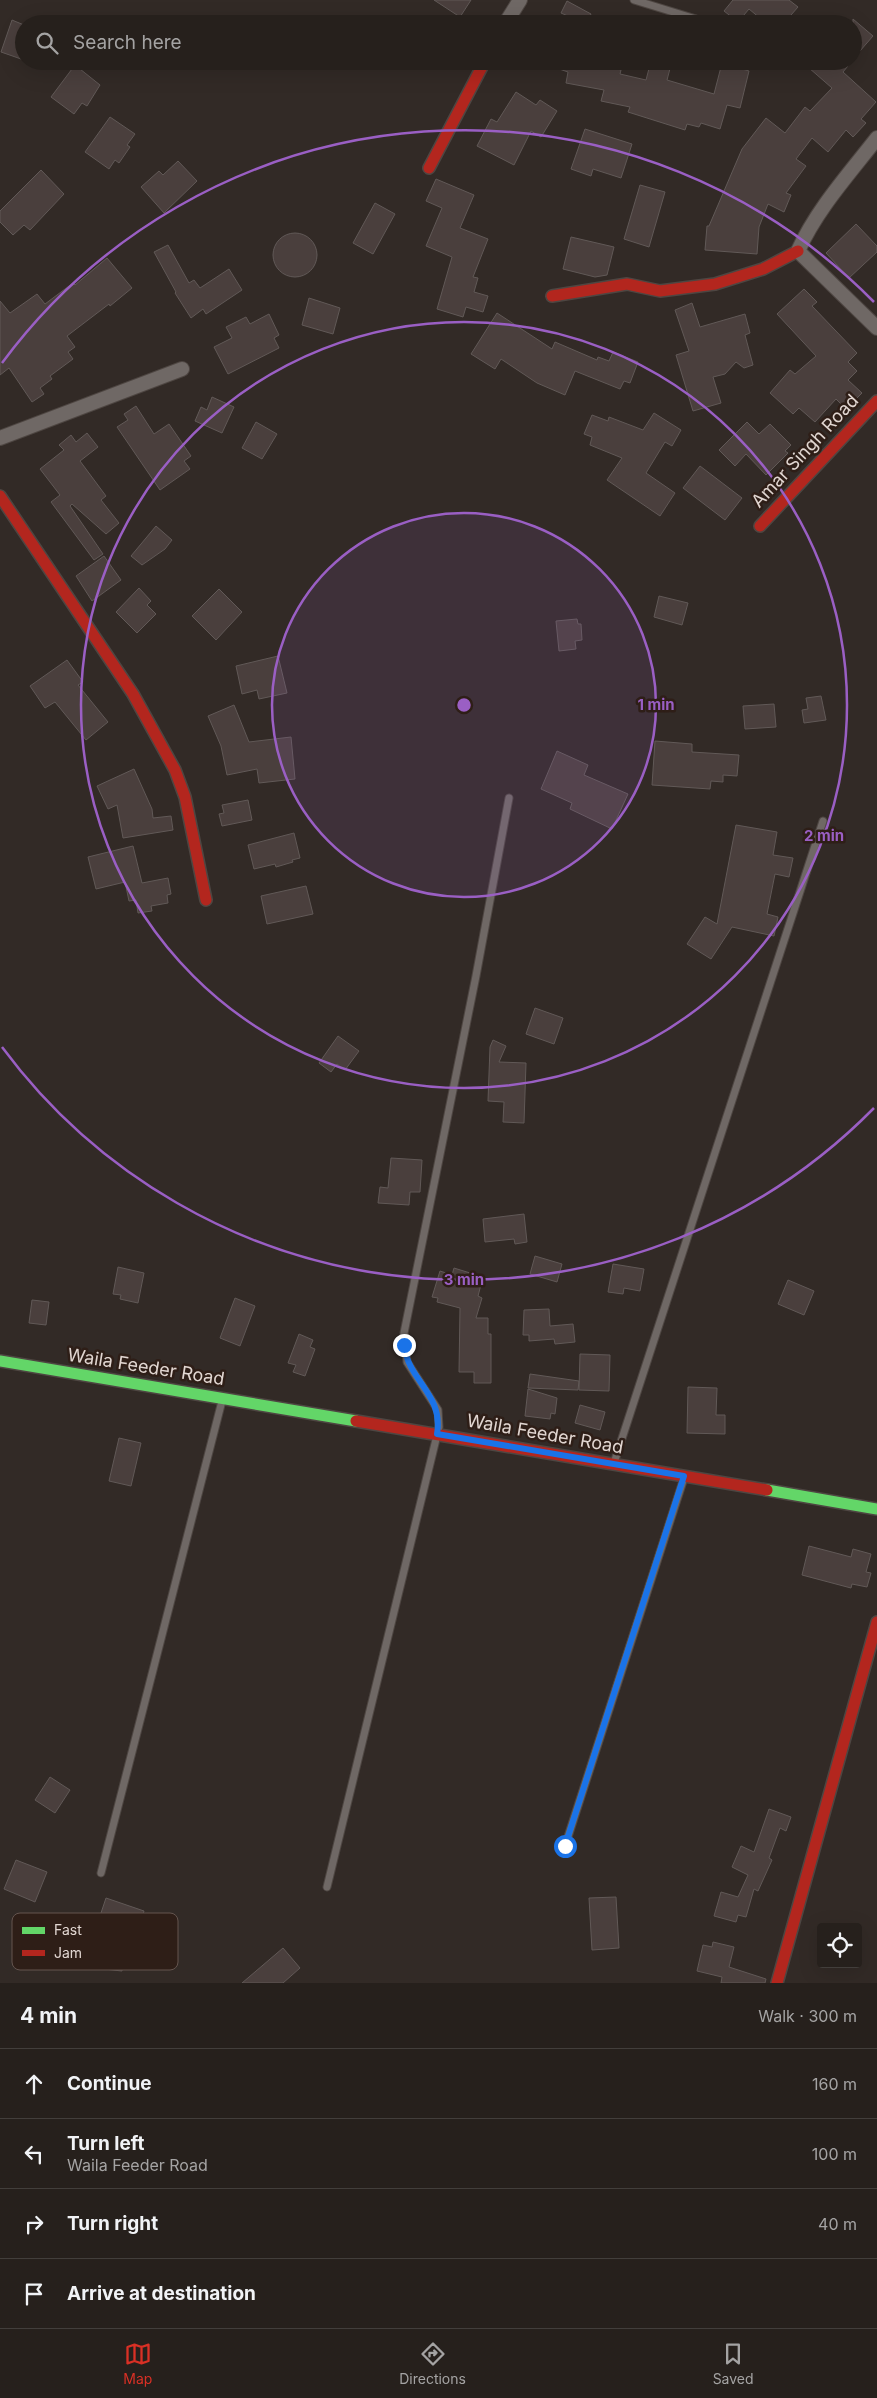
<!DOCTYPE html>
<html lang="en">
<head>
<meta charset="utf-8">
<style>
  :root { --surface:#26201c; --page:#2e2825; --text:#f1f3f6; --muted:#a4a3a3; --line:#423e3b; --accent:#d93025 }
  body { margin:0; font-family:Inter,sans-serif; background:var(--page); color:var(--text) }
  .controls { position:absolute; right:15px; bottom:15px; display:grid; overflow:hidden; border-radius:5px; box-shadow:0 5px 20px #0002 }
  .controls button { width:45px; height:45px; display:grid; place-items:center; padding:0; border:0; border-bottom:1px solid var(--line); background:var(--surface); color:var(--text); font:25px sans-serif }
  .stop { position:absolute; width:15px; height:15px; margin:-11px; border:4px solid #1a73e8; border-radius:50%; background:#fff }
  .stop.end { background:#1a73e8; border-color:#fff; box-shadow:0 1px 5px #0008 }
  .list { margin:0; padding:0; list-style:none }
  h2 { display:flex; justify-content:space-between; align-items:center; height:65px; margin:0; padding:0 20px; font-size:21px }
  h2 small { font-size:16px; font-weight:400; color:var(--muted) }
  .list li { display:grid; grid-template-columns:32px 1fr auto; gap:15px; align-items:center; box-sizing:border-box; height:70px; padding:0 20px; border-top:1px solid var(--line) }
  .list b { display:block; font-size:19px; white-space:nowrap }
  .list p { margin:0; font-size:16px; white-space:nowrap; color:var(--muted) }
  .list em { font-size:16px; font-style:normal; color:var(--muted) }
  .icon { flex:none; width:28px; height:28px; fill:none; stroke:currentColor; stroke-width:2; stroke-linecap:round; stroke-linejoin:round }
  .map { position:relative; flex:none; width:877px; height:1983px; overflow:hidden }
  .search { position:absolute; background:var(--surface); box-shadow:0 5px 20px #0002; left:15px; right:15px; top:15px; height:55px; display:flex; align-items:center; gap:12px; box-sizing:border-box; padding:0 18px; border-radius:28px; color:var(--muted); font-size:19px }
  .sheet { height:345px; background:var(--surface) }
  nav { display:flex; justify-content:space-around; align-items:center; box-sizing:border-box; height:70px; border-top:1px solid var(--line); background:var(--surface); font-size:14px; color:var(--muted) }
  nav a { display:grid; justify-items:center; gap:2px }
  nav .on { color:var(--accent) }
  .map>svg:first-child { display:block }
  .building { fill:#4a3f3d; stroke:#615957 }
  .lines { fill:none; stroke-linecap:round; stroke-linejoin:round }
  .lane-casing { stroke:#4e4642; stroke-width:9 }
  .street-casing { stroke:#4e4642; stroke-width:16 }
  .fast-casing { stroke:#4e4642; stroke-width:14 }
  .jam-casing { stroke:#4e4642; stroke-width:14 }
  .lane { stroke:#6f6865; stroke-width:7 }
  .street { stroke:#6f6865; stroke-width:14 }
  .fast { stroke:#63d668; stroke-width:11 }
  .jam { stroke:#b3261e; stroke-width:11 }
  .route { stroke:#1a73e8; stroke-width:6 }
  .ring { fill:none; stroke:#9a5fc4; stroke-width:2.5 }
  .labels { text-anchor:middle; stroke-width:5; stroke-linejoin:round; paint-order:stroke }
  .street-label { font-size:18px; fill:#e1d6d1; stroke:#2e1e17 }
  .key { fill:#2e1e17; stroke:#64554f; stroke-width:1 }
  .key-label { font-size:14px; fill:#e1d6d1 }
  .centre { fill:#9a5fc4; stroke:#2e1e17; stroke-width:2.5 }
  .ring-label { font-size:15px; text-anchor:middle; font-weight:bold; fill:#9a5fc4; stroke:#2e1e17; stroke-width:5; stroke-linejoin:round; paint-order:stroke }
</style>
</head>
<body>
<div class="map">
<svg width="877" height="1983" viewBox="0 0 877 1983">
  <rect width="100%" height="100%" fill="#322a26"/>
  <!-- building -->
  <path class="building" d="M 434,0 L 471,0 L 460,17 Z
    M 733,0 L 789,0 L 798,7 L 791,15 L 799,24 L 767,24 L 749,9 L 738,22 L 724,11 Z
    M 567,1 L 591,14 L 586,24 L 561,13 Z
    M 853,19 L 873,36 L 853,59 Z
    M 12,20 L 24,25 L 24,60 L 1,52 Z
    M 543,61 L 602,61 L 601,65 L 621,70 L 620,74 L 646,80 L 651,61 L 672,61 L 667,80 L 714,94 L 722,63 L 749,71 L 740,108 L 727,105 L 720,129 L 701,123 L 699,127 L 687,124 L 685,130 L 628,112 L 630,107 L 601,101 L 604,90 L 566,83 L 568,72 L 542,63 Z
    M 801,61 L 852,61 L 843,72 L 876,102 L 861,119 L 866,123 L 853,137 L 846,130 L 828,152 L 812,138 L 796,159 L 806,166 L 786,193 L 791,195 L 784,212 L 768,204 L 759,227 L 757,254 L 705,250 L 707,226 L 709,226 L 742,149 L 766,118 L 785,133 L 805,107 L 810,111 L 832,88 Z
    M 75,65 L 100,85 L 87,106 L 82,103 L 74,114 L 51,97 Z
    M 516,92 L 536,105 L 540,100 L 557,111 L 541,137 L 531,131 L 514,165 L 477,146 L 491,119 L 497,122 Z
    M 110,117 L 135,134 L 127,145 L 130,147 L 119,163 L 115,160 L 109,169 L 85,152 Z
    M 585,129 L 632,144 L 621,178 L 593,169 L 591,176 L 571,169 Z
    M 178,161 L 197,181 L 164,213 L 141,187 L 159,171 L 163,175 Z
    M 41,170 L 64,194 L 30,230 L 24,225 L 13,235 L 0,222 L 0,211 Z
    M 436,179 L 474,195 L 460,228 L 488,239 L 473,277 L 478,278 L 474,292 L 488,296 L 483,312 L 466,307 L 463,317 L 437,309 L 452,257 L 426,246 L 442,208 L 426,201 Z
    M 640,185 L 665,192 L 649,247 L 624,239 Z
    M 375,203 L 395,214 L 373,254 L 353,243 Z
    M 856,224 L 877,246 L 877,252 L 849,278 L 826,253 Z
    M273 255a22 22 0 1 1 44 0a22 22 0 1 1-44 0Z
    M 571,237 L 614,247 L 607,275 L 595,277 L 563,269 Z
    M 168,245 L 189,283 L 194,280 L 200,288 L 229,269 L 242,290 L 206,314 L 203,309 L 191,318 L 175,293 L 176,292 L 154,252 Z
    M 107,258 L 132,288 L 110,306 L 109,304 L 67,336 L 75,347 L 68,352 L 73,359 L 50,376 L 52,379 L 40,388 L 44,394 L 32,402 L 9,368 L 0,375 L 0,301 L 10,313 L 37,294 L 45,304 L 73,283 L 75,285 Z
    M 804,289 L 817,302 L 812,306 L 857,353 L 848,362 L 857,371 L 848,380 L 862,393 L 846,409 L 836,399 L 815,422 L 799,408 L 793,414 L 770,393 L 790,370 L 795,374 L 816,356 L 777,314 Z
    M 309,298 L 340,308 L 333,334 L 302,325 Z
    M 692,303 L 700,327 L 745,314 L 750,333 L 745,335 L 753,365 L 744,368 L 736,362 L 725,374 L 713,377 L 721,403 L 693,411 L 676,355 L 689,351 L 675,310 Z
    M 497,313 L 552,349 L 555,342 L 597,360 L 598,357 L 609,361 L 613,352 L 638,362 L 630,383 L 624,381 L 620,389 L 575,371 L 565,395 L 537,383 L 501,359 L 495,369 L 471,354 Z
    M 269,314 L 279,335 L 274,338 L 279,348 L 228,374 L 214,347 L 232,338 L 226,327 L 246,317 L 250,324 Z
    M 212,397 L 234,407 L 222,433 L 195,421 L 201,407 L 207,410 Z
    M 136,406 L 154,434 L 169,424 L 191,456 L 184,461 L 190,469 L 160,490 L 117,427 L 128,420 L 124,414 Z
    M 654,413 L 681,430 L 672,446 L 665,442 L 646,473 L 675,493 L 660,516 L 607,480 L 622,458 L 590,445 L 592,437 L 584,434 L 592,415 L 608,421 L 609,417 L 643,430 Z
    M 256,422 L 277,434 L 262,459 L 242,448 Z
    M 747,422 L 759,434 L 770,424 L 791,445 L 785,451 L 788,453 L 766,475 L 746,454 L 735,466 L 719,450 Z
    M 87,433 L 98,447 L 80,461 L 106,496 L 101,500 L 119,523 L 106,534 L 72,504 L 70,506 L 103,554 L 94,560 L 51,502 L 60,495 L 40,469 L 64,450 L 59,445 L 71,435 L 76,442 Z
    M 700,466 L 742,498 L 725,520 L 683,488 Z
    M 156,526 L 172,540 L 165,549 L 142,565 L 131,556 Z
    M 104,556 L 121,580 L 92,601 L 76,576 Z
    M 139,588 L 151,601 L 147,605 L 156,614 L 137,633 L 116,612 Z
    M 219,589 L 242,612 L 216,640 L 192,616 Z
    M 659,596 L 688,603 L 682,625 L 654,617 Z
    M 577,619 L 578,624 L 581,624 L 582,640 L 575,641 L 576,649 L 559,651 L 556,621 Z
    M 278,656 L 287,693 L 259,699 L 257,690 L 242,694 L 236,666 Z
    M 67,660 L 83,682 L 78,685 L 108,722 L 86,740 L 55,702 L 45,708 L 30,686 Z
    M 821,696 L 826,720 L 804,723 L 802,710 L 808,709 L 806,698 Z
    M 774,704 L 776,727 L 745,729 L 743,706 Z
    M 234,705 L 249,742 L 291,737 L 295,779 L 259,783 L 257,769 L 227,775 L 221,746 L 208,716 Z
    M 655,741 L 692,744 L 692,752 L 739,755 L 737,776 L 723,775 L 723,782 L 711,781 L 710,789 L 652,785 Z
    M 557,751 L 588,765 L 584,775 L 628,794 L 612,829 L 570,809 L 572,803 L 541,789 Z
    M 134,769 L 152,809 L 153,818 L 171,816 L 173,830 L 123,838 L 117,805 L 108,809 L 97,786 Z
    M 248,800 L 252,820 L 222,826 L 219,814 L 224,813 L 222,805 Z
    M 736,825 L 777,832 L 773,855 L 793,858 L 789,877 L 775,874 L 767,914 L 778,917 L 774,936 L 732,927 L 711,959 L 687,944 L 705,917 L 717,924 Z
    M 294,833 L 300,858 L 292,860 L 293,862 L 276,867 L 275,864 L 254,869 L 248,845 Z
    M 133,846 L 142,883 L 168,878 L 171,894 L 167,895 L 168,903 L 151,906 L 152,911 L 138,913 L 136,900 L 129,901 L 125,882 L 96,889 L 88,857 Z
    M 306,886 L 313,914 L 267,924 L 261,896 Z
    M 535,1008 L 563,1018 L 554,1044 L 526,1034 Z
    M 338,1036 L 359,1051 L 345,1070 L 337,1064 L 331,1072 L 319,1063 Z
    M 493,1040 L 506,1046 L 499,1062 L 526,1063 L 524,1123 L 503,1122 L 504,1102 L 488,1101 L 490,1047 Z
    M 391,1158 L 422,1160 L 420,1192 L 410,1192 L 409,1205 L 378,1203 L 380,1187 L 388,1188 Z
    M 524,1214 L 527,1242 L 515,1244 L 514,1239 L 485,1242 L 483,1219 Z
    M 535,1256 L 562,1264 L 557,1282 L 530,1274 Z
    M 613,1264 L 644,1269 L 640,1291 L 624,1288 L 623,1294 L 608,1292 Z
    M 118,1267 L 144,1273 L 138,1303 L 120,1299 L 121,1295 L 113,1294 Z
    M 454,1268 L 483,1277 L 478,1296 L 482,1298 L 476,1318 L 488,1318 L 488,1334 L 491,1334 L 491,1383 L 474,1383 L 474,1372 L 459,1372 L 460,1308 L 437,1302 L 438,1298 L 432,1297 L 440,1271 L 452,1275 Z
    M 788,1280 L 814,1291 L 804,1315 L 778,1304 Z
    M 235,1298 L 255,1306 L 240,1346 L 220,1338 Z
    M 32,1300 L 49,1302 L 46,1325 L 29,1323 Z
    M 549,1309 L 550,1326 L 573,1324 L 575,1342 L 555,1344 L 554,1339 L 529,1341 L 529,1335 L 523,1335 L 524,1310 Z
    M 299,1334 L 313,1340 L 310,1347 L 315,1349 L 305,1376 L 293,1372 L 296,1365 L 288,1363 Z
    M 580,1354 L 610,1355 L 609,1391 L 579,1390 Z
    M 530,1374 L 579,1381 L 578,1390 L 528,1388 Z
    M 688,1387 L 717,1388 L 716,1415 L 725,1415 L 725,1434 L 687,1433 Z
    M 528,1389 L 557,1398 L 555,1414 L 551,1413 L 550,1419 L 525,1416 Z
    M 580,1405 L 605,1412 L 600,1430 L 575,1423 Z
    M 119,1438 L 141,1443 L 131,1486 L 109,1481 Z
    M 809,1546 L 851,1557 L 853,1549 L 871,1554 L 866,1572 L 871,1573 L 867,1587 L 852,1584 L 851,1588 L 802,1575 Z
    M 50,1777 L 70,1790 L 55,1813 L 35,1800 Z
    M 769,1809 L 791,1817 L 786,1831 L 780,1828 L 769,1858 L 772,1860 L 758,1891 L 754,1889 L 746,1917 L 738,1915 L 736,1922 L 714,1916 L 721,1892 L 738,1897 L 748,1875 L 732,1867 L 741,1846 L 754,1852 Z
    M 16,1860 L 47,1872 L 35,1902 L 4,1889 Z
    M 616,1897 L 619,1948 L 592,1950 L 589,1898 Z
    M 106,1898 L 144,1911 L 140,1925 L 128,1921 L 124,1931 L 98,1922 Z
    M 713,1942 L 734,1947 L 729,1967 L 766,1979 L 765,1983 L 721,1983 L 722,1977 L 697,1971 L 703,1945 L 712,1947 Z
    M 283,1948 L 300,1968 L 283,1983 L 242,1983 Z
    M 105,1955 L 123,1957 L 122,1971 L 104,1969 Z"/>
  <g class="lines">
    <defs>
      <path id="lane" d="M 634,0 L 696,19
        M 614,1463 L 823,821
        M 565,1846 L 684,1478
        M 101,1873 L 222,1401
        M 327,1887 L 439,1427 L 438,1410 L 407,1362 L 404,1333 L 476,976 L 509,798"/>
      <path id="street" d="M 505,24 L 520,0
        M 877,138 C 849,174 817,209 798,251 L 877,328
        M 0,438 L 182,369"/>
      <path id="fast" d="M 0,1361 L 356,1421
        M 767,1490 L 877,1509"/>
      <path id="jam" d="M 429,168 L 485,61
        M 552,296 L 627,284 L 660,291 L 715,284 L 763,269 L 798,251
        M 0,496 L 133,694 L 175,770 L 185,797 L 206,900
        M 760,526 L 877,401
        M 356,1421 L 767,1490
        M 777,1983 L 877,1622"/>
    </defs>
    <!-- lane casing -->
    <use href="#lane" class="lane-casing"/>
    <!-- street casing -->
    <use href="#street" class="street-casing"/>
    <!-- fast casing -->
    <use href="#fast" class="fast-casing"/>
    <!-- jam casing -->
    <use href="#jam" class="jam-casing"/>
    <!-- lane -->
    <use href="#lane" class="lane"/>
    <!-- street -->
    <use href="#street" class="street"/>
    <!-- fast -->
    <use href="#fast" class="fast"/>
    <!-- jam -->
    <use href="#jam" class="jam"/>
  </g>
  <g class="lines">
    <!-- route -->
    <path class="route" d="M 404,1345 C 408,1381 444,1394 437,1434 L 684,1476 L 565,1846"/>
  </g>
  <!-- distance rings -->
  <circle cx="464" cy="705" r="192" fill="#9a5fc4" fill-opacity=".12"/>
  <g class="ring">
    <circle cx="464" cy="705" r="192"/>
    <circle cx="464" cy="705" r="383"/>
    <path d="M874 1108A575 575 0 0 1 2 1047M2 363A575 575 0 0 1 874 302"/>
  </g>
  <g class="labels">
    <!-- street labels -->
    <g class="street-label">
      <text transform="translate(805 451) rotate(-47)" y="6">Amar Singh Road</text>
      <text transform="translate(146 1367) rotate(9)" y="6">Waila Feeder Road</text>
      <text transform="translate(545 1434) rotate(10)" y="6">Waila Feeder Road</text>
    </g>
  </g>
  <!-- legend -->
  <rect x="12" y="1913" width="166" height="57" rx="8" class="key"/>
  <rect x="22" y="1927" width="23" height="7" fill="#63d668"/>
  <rect x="22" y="1950" width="23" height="6" fill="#b3261e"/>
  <g class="key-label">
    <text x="54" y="1935">Fast</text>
    <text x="54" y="1958">Jam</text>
  </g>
  <circle cx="464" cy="705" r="8" class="centre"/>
  <g class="ring-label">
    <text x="656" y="710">1 min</text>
    <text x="824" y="841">2 min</text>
    <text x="464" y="1285">3 min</text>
  </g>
</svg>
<div class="controls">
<button><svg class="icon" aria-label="locate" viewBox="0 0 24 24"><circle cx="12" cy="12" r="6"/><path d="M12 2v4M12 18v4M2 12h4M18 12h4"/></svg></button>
</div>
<div class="stop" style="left:565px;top:1846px"></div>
<div class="stop end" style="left:404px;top:1345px"></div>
<div class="search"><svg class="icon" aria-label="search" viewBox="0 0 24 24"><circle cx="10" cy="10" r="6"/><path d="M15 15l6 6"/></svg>Search here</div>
</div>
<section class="sheet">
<h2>4 min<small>Walk · 300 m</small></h2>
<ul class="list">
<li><svg class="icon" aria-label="ahead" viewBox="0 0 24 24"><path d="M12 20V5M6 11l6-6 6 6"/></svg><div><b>Continue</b></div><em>160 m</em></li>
<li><svg class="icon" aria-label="left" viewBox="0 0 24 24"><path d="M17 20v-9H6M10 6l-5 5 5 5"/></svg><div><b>Turn left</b><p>Waila Feeder Road</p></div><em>100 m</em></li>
<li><svg class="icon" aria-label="right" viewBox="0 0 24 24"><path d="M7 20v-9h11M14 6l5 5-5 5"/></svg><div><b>Turn right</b></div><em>40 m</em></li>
<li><svg class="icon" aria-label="arrive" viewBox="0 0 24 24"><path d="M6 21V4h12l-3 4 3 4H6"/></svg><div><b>Arrive at destination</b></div></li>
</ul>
</section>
<nav>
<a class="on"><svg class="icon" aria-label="map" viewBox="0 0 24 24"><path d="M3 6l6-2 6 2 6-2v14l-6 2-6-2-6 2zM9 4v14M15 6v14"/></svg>Map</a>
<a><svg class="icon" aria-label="directions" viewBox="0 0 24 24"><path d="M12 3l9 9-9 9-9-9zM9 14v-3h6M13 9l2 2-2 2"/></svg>Directions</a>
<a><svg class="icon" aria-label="saved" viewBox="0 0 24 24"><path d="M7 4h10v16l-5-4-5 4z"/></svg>Saved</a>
</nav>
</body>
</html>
